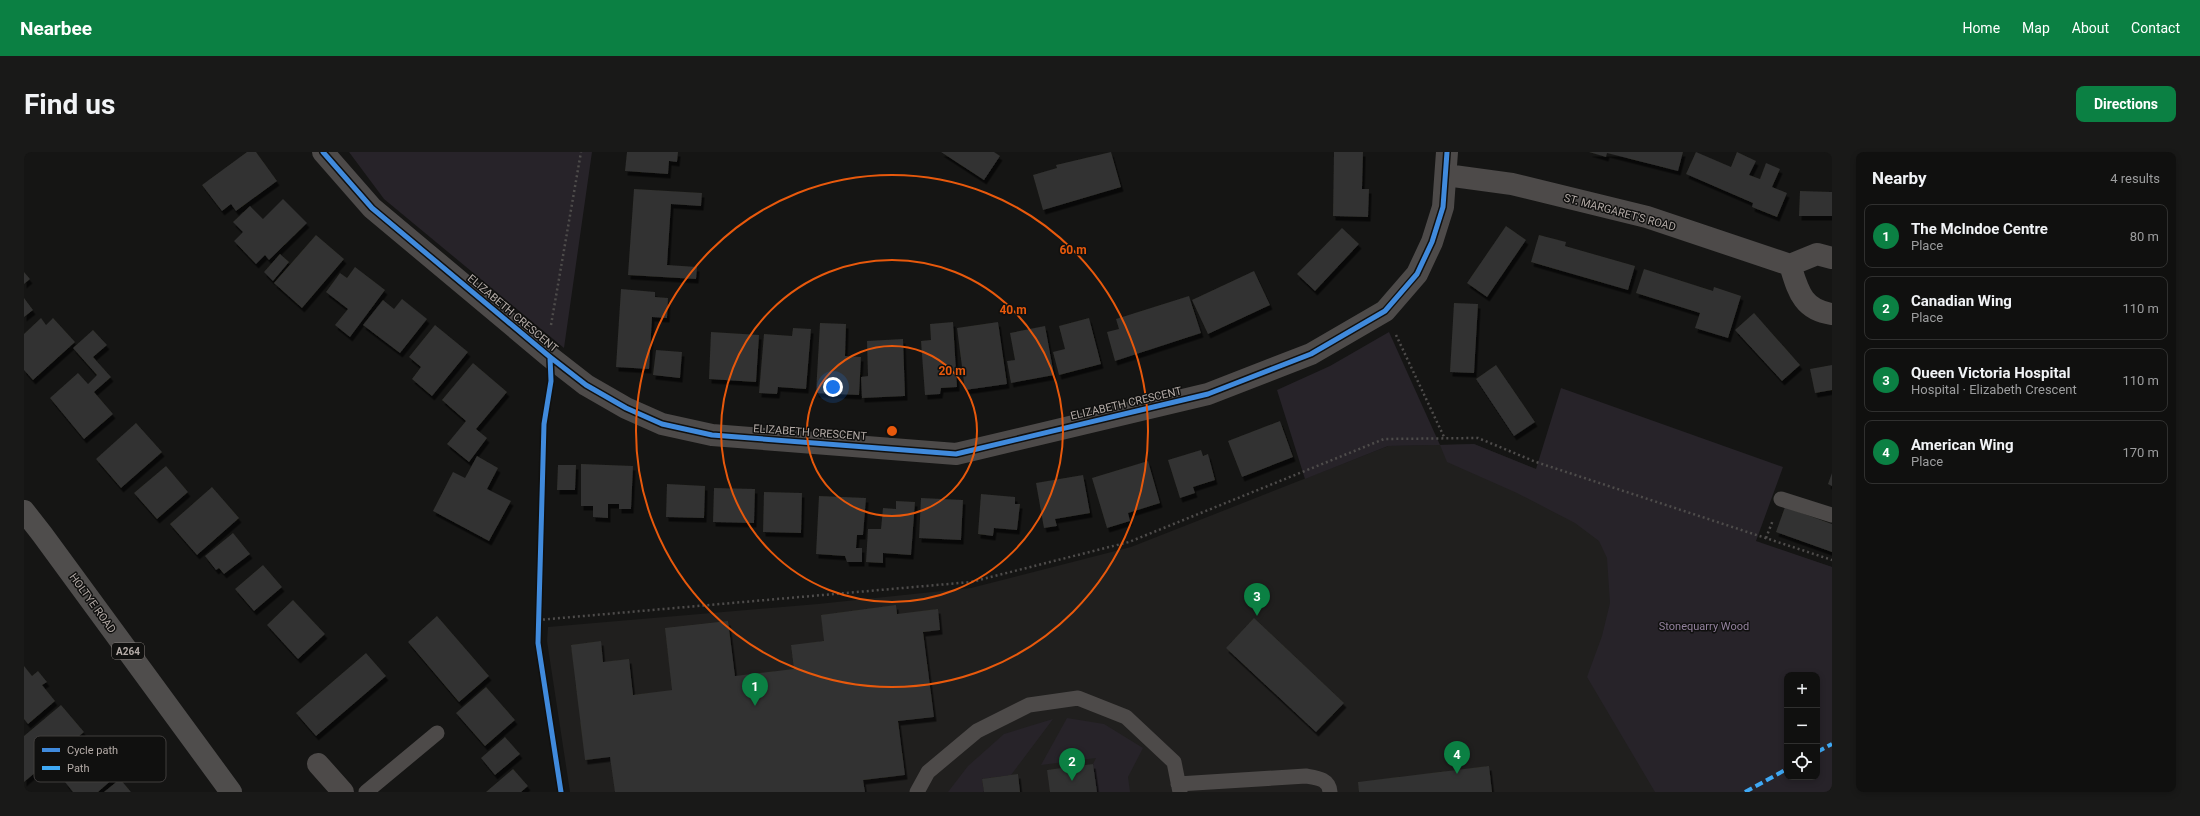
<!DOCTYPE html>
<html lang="en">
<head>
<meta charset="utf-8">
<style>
  :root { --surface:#10100f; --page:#191918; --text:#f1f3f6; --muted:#9c9d9e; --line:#30302f; --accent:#0b8043 }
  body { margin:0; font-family:Roboto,sans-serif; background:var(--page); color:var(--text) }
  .controls { position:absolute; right:12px; bottom:12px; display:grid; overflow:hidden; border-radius:8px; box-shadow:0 2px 6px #0003 }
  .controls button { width:36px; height:36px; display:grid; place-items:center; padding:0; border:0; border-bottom:1px solid var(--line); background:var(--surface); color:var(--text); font:20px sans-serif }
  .you { position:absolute; left:809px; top:235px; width:14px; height:14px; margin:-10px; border:3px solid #fff; border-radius:50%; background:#1a73e8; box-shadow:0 0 0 6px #1a73e833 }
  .badge { display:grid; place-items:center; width:26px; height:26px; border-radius:50%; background:var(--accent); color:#fff; font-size:13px; font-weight:700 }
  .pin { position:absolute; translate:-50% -33px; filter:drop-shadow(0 1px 2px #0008) }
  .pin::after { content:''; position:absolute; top:21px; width:14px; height:12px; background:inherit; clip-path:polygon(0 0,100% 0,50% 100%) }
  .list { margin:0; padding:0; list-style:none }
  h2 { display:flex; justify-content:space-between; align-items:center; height:52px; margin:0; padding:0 16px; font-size:17px }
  h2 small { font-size:13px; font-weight:400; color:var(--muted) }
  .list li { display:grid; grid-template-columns:26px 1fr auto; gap:12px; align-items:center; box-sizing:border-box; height:64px; margin:0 8px 8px; padding:0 8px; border:1px solid var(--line); border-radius:8px }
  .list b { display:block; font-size:15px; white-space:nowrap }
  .list p { margin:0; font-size:13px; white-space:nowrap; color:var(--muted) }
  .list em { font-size:13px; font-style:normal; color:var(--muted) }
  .icon { flex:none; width:22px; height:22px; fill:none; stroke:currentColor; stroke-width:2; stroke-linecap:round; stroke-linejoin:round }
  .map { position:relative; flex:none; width:1808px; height:640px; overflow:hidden; border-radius:8px }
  header { display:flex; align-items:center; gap:24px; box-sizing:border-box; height:56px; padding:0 20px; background:var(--accent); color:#fff }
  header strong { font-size:19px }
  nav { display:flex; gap:22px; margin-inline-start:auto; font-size:14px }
  .intro { display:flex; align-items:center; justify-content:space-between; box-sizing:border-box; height:96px; padding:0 24px }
  h1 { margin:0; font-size:28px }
  .button { padding:10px 18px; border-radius:8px; background:var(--accent); color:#fff; font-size:14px; font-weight:700 }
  main { display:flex; gap:24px; padding:0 24px }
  aside { flex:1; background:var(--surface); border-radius:8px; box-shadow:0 2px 6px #0003 }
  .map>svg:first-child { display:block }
  .built { fill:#201f1e; fill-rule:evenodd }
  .green { fill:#272329; fill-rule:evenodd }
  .building { fill:#323230; filter:url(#shadow) }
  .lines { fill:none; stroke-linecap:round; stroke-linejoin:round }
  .path { stroke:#4e4c4b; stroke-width:2.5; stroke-dasharray:2 3; stroke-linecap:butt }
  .lane { stroke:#4d4a49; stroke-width:15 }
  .street { stroke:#4d4a49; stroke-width:22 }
  .primary { stroke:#4f4d4c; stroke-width:22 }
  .quiet { stroke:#3fa9f5; stroke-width:4; stroke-dasharray:8 4; stroke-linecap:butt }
  .cycleway-casing { stroke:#10100f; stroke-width:8 }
  .cycleway { stroke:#408adc; stroke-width:5 }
  .ring { fill:none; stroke:#e8590c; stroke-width:2 }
  .labels { text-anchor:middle; stroke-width:3; stroke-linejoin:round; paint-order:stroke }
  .shield { fill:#10100f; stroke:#837c79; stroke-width:1 }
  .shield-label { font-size:10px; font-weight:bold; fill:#b4aba7 }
  .street-label { font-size:11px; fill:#b4aba7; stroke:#10100f }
  .park-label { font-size:11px; fill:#93819d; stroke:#10100f }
  .key { fill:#10100f; stroke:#413e3d; stroke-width:1 }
  .key-label { font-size:11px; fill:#b4aba7 }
  .centre { fill:#e8590c; stroke:#10100f; stroke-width:2 }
  .ring-label { font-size:12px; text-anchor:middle; font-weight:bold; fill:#e8590c; stroke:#10100f; stroke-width:3; stroke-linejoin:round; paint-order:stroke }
</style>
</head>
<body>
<header>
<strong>Nearbee</strong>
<nav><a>Home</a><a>Map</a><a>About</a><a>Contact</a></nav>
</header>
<div class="intro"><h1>Find us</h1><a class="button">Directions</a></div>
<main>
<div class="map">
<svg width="1808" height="640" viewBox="0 0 1808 640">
  <defs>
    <filter id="shadow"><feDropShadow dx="2.5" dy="4.5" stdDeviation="0" flood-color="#0009"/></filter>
  </defs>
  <rect width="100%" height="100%" fill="#151514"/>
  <!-- built -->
  <path class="built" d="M 1450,292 L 1512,317 L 1808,415 L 1808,640 L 546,640 L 523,489 L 524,475 L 794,452 L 947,436 L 1107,395 L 1364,294 ZM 1763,523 L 1793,523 L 1793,625 L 1763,625 Z"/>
  <!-- green -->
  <path class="green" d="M 325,0 L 568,0 L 540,196 L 360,47 Z
    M 1365,180 L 1416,293 L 1450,292 L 1512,317 L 1537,236 L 1759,315 L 1732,389 L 1808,415 L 1808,640 L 1631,640 L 1563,525 L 1578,484 L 1586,451 L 1583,406 L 1575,389 L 1551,371 L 1493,341 L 1423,310 L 1416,293 L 1364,294 L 1281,327 L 1253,238 L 1306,214 ZM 1763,523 L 1793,523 L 1793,625 L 1763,625 Z
    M 1043,566 L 1080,572 L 1119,596 L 1104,625 L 1106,640 L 1073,640 L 1069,612 L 1072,606 L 1017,613 Z
    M 1029,567 L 987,623 L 958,627 L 960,640 L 924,640 L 944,614 L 980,582 Z"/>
  <!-- building -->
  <path class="building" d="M 223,0 L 232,0 L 253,29 L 212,59 L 207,52 L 198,59 L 178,33 Z
    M 603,0 L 654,0 L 653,10 L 645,9 L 644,22 L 601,19 Z
    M 917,0 L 970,0 L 976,4 L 960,28 Z
    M 1087,0 L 1097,35 L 1019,58 L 1009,23 L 1033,16 L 1032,13 Z
    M 1310,0 L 1339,0 L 1338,37 L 1345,37 L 1344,65 L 1309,64 Z
    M 1565,0 L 1659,0 L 1654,19 L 1583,1 L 1582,5 Z
    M 1672,0 L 1707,15 L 1713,0 L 1732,9 L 1725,23 L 1736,27 L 1742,11 L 1756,17 L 1748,35 L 1763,41 L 1753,65 L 1728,55 L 1729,51 L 1662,22 Z
    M 610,37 L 678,41 L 677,54 L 647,52 L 645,82 L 643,113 L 673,115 L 672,127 L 604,123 Z
    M 1776,39 L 1808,40 L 1808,64 L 1775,64 Z
    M 259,47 L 283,71 L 245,108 L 241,103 L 232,112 L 210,89 L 219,80 L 209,70 L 226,54 L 239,67 Z
    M 1482,74 L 1502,88 L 1463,145 L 1443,131 Z
    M 1318,76 L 1335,92 L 1291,139 L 1273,122 Z
    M 292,83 L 320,107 L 278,156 L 250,131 Z
    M 1515,83 L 1542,90 L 1541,94 L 1611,114 L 1604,138 L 1507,110 Z
    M 256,102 L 265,110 L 249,129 L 240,120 Z
    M 331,115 L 361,138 L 326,185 L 311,173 L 324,157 L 302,140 L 316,121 L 323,126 Z
    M 1620,117 L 1689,139 L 1690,135 L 1717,144 L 1704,186 L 1671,176 L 1676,161 L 1612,141 Z
    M 1230,119 L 1246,153 L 1184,182 L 1168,148 Z
    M 0,120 L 6,127 L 0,132 Z
    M 597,137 L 631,140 L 631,145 L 644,146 L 643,166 L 628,165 L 625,217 L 592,215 Z
    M 1165,144 L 1177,181 L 1091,209 L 1083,180 L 1095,177 L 1092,167 Z
    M 0,146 L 9,158 L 0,165 Z
    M 378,147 L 403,167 L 376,201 L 339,173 L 359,148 L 370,157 Z
    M 1430,151 L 1454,152 L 1450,221 L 1426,220 Z
    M 1730,161 L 1776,213 L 1758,229 L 1711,178 Z
    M 17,166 L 22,173 L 29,166 L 51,190 L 9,228 L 0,218 L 0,182 Z
    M 1065,166 L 1077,212 L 1035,223 L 1029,200 L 1041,197 L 1035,174 Z
    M 929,170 L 933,235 L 917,236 L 916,242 L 901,243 L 897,189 L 907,188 L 906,172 Z
    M 974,170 L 983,232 L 941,238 L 933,176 Z
    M 796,171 L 822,172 L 821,204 L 837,205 L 835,243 L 792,241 Z
    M 411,173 L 444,200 L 408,244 L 388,227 L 397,215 L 385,205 Z
    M 1021,174 L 1030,223 L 987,231 L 983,209 L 991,208 L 986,181 Z
    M 769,176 L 787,177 L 782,237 L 754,235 L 753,242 L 735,241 L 740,182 L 768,184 Z
    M 69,178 L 83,193 L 69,205 L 87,225 L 70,240 L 89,262 L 60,287 L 26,246 L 54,221 L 64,232 L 73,223 L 49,196 Z
    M 687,180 L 735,183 L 732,230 L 685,227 Z
    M 879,187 L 881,244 L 838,246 L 837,225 L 844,224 L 843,189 Z
    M 632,198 L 658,200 L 656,226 L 629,223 Z
    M 449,211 L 483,240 L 452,277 L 463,286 L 445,310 L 423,292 L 442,269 L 418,248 Z
    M 1472,213 L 1511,270 L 1490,284 L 1452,227 Z
    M 1808,213 L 1808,238 L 1791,241 L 1786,217 Z
    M 1256,269 L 1269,305 L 1218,325 L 1204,289 Z
    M 112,271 L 138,300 L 97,336 L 72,307 Z
    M 1177,298 L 1179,304 L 1184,302 L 1191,328 L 1169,335 L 1171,341 L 1156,346 L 1144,308 Z
    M 453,304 L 474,316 L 463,337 L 487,349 L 465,389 L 409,359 L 429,320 L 441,326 Z
    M 1124,309 L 1136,351 L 1104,361 L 1106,369 L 1083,376 L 1068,326 Z
    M 557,312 L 609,314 L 607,357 L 595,357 L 595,352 L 584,352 L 584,366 L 569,365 L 569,354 L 557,354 Z
    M 534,313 L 552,313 L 551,338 L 533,338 Z
    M 142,314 L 164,340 L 133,367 L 110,341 Z
    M 1808,321 L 1808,334 L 1804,332 Z
    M 1059,323 L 1066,361 L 1031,367 L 1033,374 L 1020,376 L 1012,331 Z
    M 643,332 L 681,334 L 680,366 L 642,365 Z
    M 188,335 L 215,366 L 173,403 L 146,372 Z
    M 690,336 L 731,337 L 730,371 L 689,370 Z
    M 740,340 L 778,341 L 777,381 L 739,380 Z
    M 957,342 L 991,345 L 991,352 L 996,352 L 993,378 L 970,376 L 969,384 L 954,382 Z
    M 795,344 L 842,346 L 839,383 L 833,383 L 832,396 L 838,396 L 838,410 L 823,410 L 821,404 L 792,402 Z
    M 897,346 L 939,348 L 937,388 L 895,386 Z
    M 872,349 L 891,350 L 887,403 L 859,401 L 859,411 L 842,410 L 844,377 L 857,377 L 859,356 L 872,357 Z
    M 1761,355 L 1808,372 L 1808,400 L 1752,380 Z
    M 209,381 L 226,402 L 200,422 L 195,416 L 192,418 L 181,404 Z
    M 239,413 L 258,435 L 230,459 L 211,437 Z
    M 269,448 L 301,482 L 274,507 L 243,473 Z
    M 872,453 L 873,462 L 914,457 L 916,478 L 899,480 L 910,565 L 874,569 L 881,623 L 839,628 L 841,640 L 591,640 L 586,605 L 561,608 L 547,493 L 577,489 L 579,510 L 605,507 L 609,543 L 648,538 L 641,476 L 704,469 L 711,524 L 770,517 L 767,493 L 800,489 L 797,463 Z
    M 413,464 L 465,524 L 435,550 L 384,490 Z
    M 1230,466 L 1320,551 L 1292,580 L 1202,496 Z
    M 342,501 L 362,524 L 292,584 L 272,561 Z
    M 0,514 L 8,524 L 14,519 L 23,530 L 18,533 L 31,549 L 4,572 L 0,567 Z
    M 462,535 L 491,568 L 461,594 L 432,561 Z
    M 37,553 L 60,580 L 0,630 L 0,584 Z
    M 481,585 L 496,602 L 471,623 L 457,606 Z
    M 59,586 L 91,625 L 74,640 L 49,640 L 41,630 L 46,626 L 37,616 L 50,604 L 45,598 Z
    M 1069,612 L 1073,640 L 1026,640 L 1023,618 Z
    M 1465,614 L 1468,640 L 1335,640 L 1334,630 Z
    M 489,617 L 504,634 L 497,640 L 462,640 Z
    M 994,622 L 996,640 L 960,640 L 958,627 Z
    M 96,627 L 107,640 L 80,640 Z"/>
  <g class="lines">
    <!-- path -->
    <path class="path" d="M 527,173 L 557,0
      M 1372,183 L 1421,287
      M 1742,386 L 1749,368
      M 514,468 L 947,430 L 1105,390 L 1360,287 L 1454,286 L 1512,310 L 1808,408"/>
    <!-- lane -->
    <path class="lane" d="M 1757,347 L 1808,363
      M 1154,632 L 1282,624 C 1294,626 1305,627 1306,640
      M 342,640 L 413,581
      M 893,640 L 904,620 L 953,579 L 1005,553 L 1054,546 L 1102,565 L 1150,610 L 1156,640"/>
    <!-- street -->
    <path class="street" d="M 299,0 L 348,56 L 526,205 L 562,233 L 602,256 L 638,272 L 688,283 L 932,302 L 1184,242 L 1287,202 L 1361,159 L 1393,122 L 1408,90 L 1419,55 L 1423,0
      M 1422,23 L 1488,32 L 1623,65 L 1766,113 L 1793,102 L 1808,106
      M 1766,113 C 1774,138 1778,158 1808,162
      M 294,612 L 319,640"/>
    <!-- primary -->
    <path class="primary" d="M 0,359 L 18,382 L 207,640"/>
    <!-- quiet -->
    <path class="quiet" d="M 1793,600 L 1808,592
      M 1721,640 L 1763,617"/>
    <defs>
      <path id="cycleway" d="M 299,0 L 348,56 L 526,205 L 562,233 L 602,256 L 638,272 L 688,283 L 932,302 L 1184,242 L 1287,202 L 1361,159 L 1393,122 L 1408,90 L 1419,55 L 1423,0
        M 526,205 L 527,229 L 520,272 L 514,491 L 537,640"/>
    </defs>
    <!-- cycleway casing -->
    <use href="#cycleway" class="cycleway-casing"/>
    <!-- cycleway -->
    <use href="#cycleway" class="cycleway"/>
  </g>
  <!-- distance rings -->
  <g class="ring">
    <circle cx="868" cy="279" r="85"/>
    <circle cx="868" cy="279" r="171"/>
    <circle cx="868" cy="279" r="256"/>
  </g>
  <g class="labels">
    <!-- shield labels -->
    <rect class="shield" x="88" y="491" width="32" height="16" rx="3"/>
    <g class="shield-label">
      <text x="104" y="503">A264</text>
    </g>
    <!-- street labels -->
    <g class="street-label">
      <text transform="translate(1596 60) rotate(15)" y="4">ST. MARGARET'S ROAD</text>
      <text transform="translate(489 161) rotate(40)" y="4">ELIZABETH CRESCENT</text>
      <text transform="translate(1102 251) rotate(-13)" y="4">ELIZABETH CRESCENT</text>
      <text transform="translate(786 280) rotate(4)" y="4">ELIZABETH CRESCENT</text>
      <text transform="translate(69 451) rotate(54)" y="4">HOLTYE ROAD</text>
    </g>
    <!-- park labels -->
    <g class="park-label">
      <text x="1680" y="478">Stonequarry Wood</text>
    </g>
  </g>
  <!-- legend -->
  <rect x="10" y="584" width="132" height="46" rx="6" class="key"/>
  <rect x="18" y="596" width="18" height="4" fill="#408adc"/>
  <rect x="18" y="614" width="18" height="4" fill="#3fa9f5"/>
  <g class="key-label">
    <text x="43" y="602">Cycle path</text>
    <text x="43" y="620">Path</text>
  </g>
  <circle cx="868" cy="279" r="6" class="centre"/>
  <g class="ring-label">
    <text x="1049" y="102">60 m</text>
    <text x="989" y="162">40 m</text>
    <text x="928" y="223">20 m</text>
  </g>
</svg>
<div class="controls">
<button>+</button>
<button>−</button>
<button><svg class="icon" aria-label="locate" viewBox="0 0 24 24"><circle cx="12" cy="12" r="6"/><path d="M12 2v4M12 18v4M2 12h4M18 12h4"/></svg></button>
</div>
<div class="you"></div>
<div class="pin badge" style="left:731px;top:554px">1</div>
<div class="pin badge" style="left:1048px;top:629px">2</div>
<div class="pin badge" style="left:1233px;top:464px">3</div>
<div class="pin badge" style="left:1433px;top:622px">4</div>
</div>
<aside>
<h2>Nearby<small>4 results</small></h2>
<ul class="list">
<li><span class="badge">1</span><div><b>The McIndoe Centre</b><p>Place</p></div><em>80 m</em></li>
<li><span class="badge">2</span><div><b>Canadian Wing</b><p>Place</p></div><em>110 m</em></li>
<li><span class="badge">3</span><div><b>Queen Victoria Hospital</b><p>Hospital · Elizabeth Crescent</p></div><em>110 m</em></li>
<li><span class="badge">4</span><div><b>American Wing</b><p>Place</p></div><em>170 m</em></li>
</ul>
</aside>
</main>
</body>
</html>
